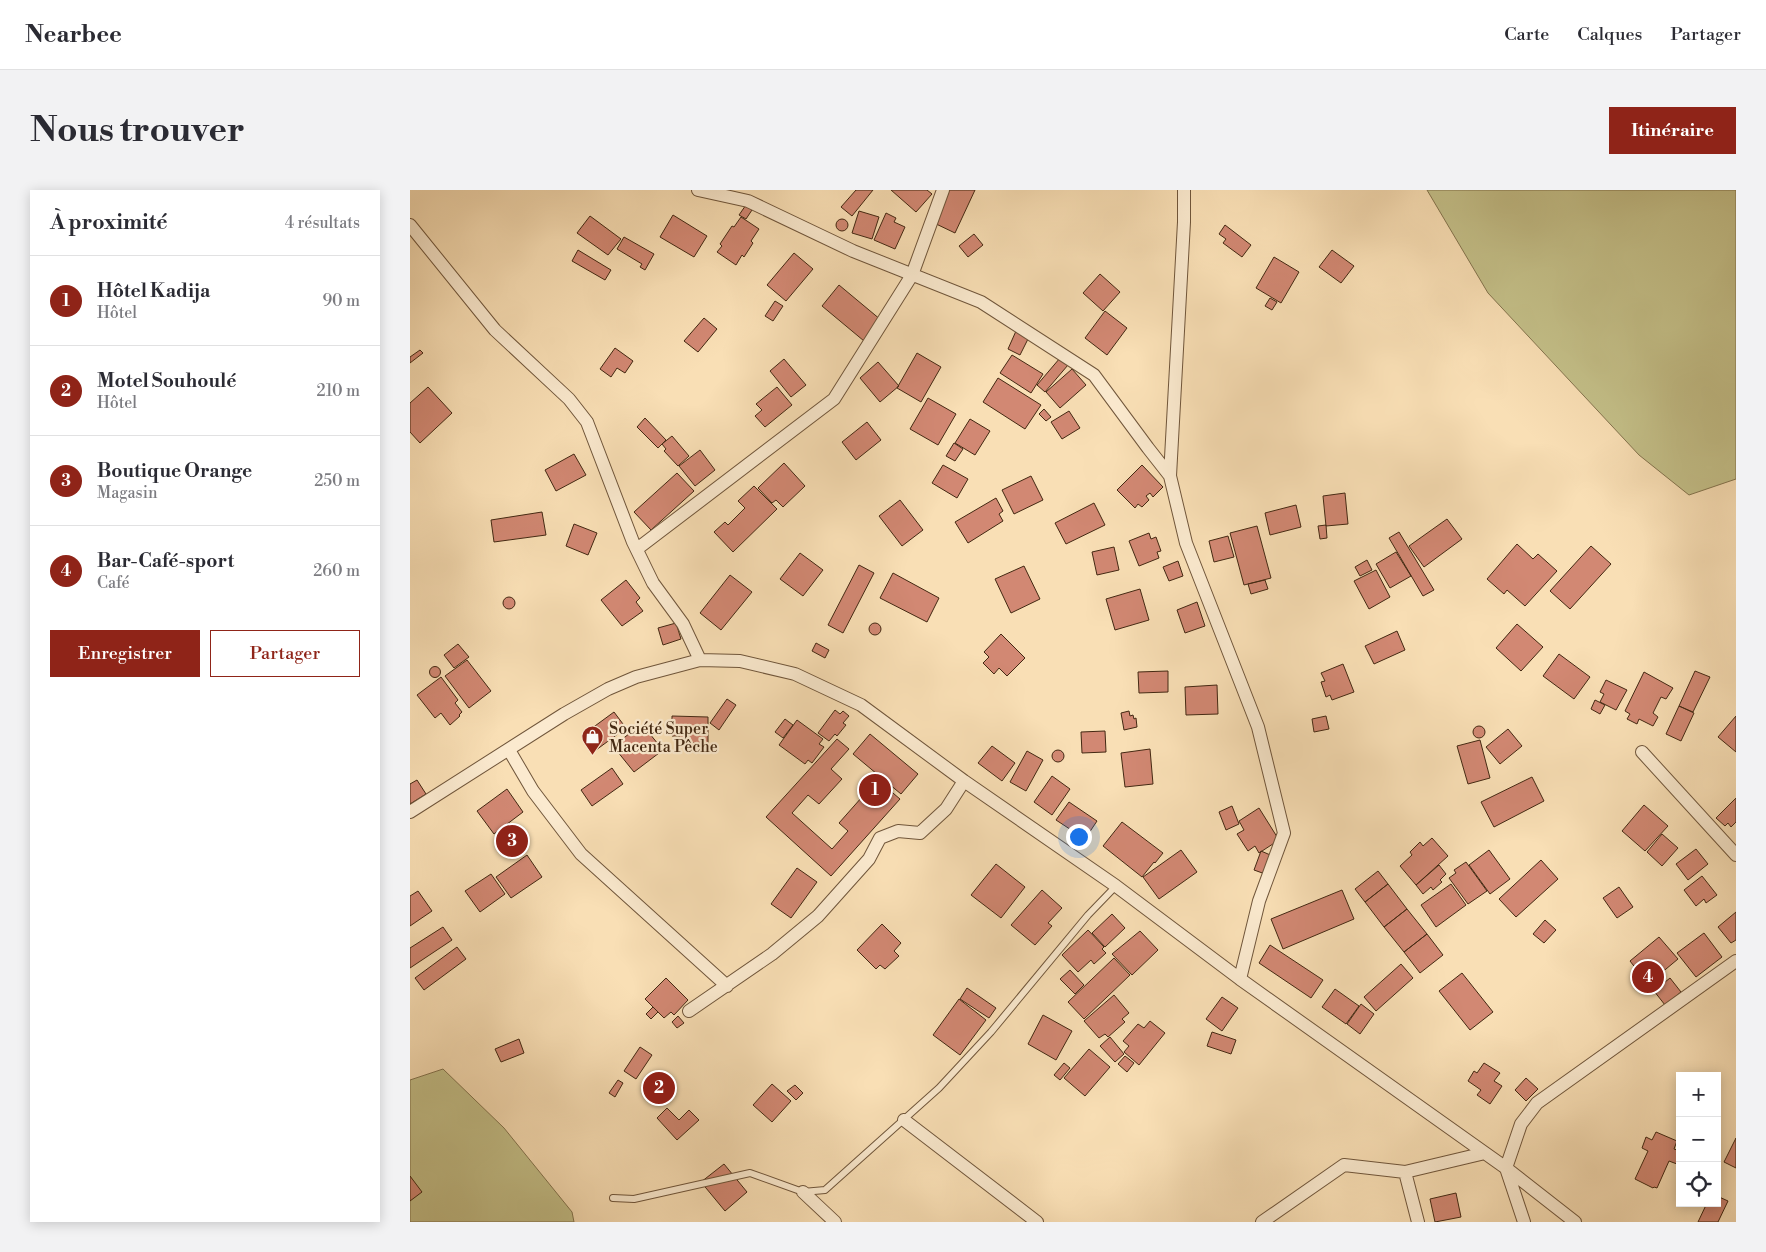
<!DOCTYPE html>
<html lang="fr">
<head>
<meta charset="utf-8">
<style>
  :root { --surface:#fff; --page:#f2f2f3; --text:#2b2b33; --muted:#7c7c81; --line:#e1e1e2; --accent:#8f2418 }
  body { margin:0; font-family:"Libre Bodoni",serif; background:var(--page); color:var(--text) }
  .controls { position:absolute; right:15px; bottom:15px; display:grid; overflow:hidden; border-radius:0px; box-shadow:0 2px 12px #0003 }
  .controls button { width:45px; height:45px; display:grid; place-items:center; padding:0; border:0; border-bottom:1px solid var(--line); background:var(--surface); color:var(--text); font:25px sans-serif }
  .you { position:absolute; left:668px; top:646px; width:18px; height:18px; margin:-12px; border:4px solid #fff; border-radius:50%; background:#1a73e8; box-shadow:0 0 0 8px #1a73e833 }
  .badge { display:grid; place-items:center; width:32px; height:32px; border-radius:50%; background:var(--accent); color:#fff; font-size:16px; font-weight:700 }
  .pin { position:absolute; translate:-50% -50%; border:2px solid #fff; box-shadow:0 1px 5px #0006 }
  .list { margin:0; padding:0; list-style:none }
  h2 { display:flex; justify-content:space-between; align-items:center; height:65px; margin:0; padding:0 20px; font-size:21px }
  h2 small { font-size:16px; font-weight:400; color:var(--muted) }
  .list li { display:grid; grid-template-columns:32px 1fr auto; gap:15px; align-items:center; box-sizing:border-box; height:90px; padding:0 20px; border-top:1px solid var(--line) }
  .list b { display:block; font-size:19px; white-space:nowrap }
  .list p { margin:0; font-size:16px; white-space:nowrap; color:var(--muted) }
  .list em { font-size:16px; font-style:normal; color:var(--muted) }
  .actions { display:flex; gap:10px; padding:15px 20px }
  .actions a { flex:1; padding:11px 0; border:1px solid var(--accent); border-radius:0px; text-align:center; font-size:18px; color:var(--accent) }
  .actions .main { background:var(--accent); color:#fff }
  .icon { flex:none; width:28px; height:28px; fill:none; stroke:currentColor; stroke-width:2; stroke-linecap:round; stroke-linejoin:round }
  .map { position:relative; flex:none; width:1326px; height:1032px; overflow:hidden; border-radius:0px }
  header { display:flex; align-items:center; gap:30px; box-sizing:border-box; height:70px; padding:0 25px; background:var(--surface); border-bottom:1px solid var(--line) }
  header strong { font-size:24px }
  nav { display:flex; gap:28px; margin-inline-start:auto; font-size:18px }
  .intro { display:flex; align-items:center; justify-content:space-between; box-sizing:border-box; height:120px; padding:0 30px }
  h1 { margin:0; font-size:35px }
  .button { padding:12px 22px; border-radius:0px; background:var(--accent); color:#fff; font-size:18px; font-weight:700 }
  main { display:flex; gap:30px; padding:0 30px }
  aside { flex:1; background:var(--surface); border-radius:0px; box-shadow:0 2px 12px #0003 }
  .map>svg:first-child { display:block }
  .green { fill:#c4c089; stroke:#84744e }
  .building { fill:#d28873; stroke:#432812 }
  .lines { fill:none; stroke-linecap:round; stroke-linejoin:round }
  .lane-casing { stroke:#70563b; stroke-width:8 }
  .street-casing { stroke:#70563b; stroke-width:14 }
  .lane { stroke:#fbeacf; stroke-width:6 }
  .street { stroke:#fbeacf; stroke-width:12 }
  .labels { text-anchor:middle; stroke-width:4.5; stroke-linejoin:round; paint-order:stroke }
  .poi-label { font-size:16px; fill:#432812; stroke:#fbeacf; text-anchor:start }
</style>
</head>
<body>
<header>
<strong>Nearbee</strong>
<nav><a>Carte</a><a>Calques</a><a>Partager</a></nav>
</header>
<div class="intro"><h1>Nous trouver</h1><a class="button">Itinéraire</a></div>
<main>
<aside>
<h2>À proximité<small>4 résultats</small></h2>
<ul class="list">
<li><span class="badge">1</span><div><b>Hôtel Kadija</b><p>Hôtel</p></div><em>90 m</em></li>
<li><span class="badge">2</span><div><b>Motel Souhoulé</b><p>Hôtel</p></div><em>210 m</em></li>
<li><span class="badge">3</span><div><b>Boutique Orange</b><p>Magasin</p></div><em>250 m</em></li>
<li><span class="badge">4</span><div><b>Bar-Café-sport</b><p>Café</p></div><em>260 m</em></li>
</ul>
<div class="actions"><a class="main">Enregistrer</a><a>Partager</a></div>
</aside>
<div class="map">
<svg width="1326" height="1032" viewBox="0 0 1326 1032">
  <rect width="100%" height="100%" fill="#f9dfb5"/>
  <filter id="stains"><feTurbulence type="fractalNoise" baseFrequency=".004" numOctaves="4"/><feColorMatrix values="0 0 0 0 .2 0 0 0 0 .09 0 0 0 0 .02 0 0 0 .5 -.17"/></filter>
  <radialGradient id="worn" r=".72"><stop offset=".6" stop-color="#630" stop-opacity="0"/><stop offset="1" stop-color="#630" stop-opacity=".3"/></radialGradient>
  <!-- green -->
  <path class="green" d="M 1017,0 L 1326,0 L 1326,289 L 1279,305 L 1229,265 L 1078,103 Z
    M 33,879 L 94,938 L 162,1022 L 164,1032 L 0,1032 L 0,890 Z"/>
  <!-- building -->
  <path class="building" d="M 446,0 L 463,0 L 442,26 L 431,17 Z
    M 481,0 L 517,0 L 522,4 L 506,22 Z
    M 537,0 L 565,0 L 545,43 L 522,32 Z
    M 338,12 L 344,17 L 336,29 L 329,25 Z
    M 449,21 L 469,27 L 462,49 L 442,43 Z
    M 476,23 L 486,28 L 484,32 L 495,37 L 485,59 L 464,50 Z
    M 263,25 L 297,46 L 284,67 L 250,47 Z
    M 180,26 L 211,49 L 198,65 L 167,43 Z
    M 331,27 L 349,39 L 341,51 L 343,53 L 334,67 L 332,65 L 326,75 L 307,62 L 312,56 L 310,54 L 322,36 L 324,37 Z
    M426 35a6 6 0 1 1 12 0a6 6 0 1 1-12 0Z
    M 815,35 L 841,55 L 832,67 L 813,53 L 816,49 L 809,44 Z
    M 564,44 L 573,55 L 558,67 L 549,56 Z
    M 214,47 L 244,64 L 235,80 L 230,77 L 232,74 L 207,59 Z
    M 168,60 L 201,80 L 195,90 L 162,71 Z
    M 922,60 L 944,76 L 931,93 L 909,77 Z
    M 384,63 L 403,79 L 376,111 L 357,95 Z
    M 864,67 L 889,82 L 871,113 L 846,98 Z
    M 690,84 L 710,102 L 693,121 L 673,103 Z
    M 429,95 L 471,130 L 454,151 L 412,116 Z
    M 860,108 L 867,112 L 862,120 L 855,116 Z
    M 365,111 L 373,116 L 363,131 L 355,126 Z
    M 695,121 L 717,138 L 697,165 L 675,148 Z
    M 294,128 L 307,139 L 288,162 L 274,151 Z
    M 606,141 L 619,147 L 610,165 L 598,159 Z
    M 205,158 L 223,171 L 215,183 L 207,178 L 201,187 L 190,179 Z
    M 10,160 L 13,163 L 0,173 L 0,167 Z
    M 507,163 L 531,177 L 511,212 L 487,198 Z
    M 602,165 L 633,184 L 621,203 L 590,183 Z
    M 650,168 L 658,175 L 635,202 L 627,195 Z
    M 374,169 L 396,195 L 381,207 L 360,181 Z
    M 468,172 L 489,196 L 470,212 L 450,188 Z
    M 662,179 L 676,195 L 650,218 L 636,202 Z
    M 588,188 L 631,215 L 615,239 L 573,212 Z
    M 18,197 L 42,223 L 10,253 L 0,242 L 0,213 Z
    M 367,197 L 382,215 L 355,237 L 345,226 L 352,220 L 346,214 Z
    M 518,208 L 546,224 L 528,255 L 500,239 Z
    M 634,219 L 641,227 L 636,231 L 629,224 Z
    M 659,221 L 670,238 L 652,249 L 641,232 Z
    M 235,228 L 256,250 L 248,258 L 227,237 Z
    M 560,229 L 580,241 L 565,265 L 545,253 Z
    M 457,232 L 471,250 L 446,270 L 432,252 Z
    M 262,246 L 279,266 L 268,276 L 254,261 L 256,259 L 252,254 Z
    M 544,253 L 553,259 L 545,271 L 536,266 Z
    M 290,260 L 305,280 L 285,296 L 269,276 Z
    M 164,264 L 176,285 L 146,301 L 135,280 Z
    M 374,273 L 395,296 L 373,317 L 366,310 L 362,313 L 348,298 Z
    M 533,275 L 558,289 L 547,308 L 522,293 Z
    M 732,275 L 753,297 L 743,307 L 740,303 L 736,306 L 739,310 L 732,317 L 728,314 L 725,318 L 707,300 Z
    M 267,283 L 284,301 L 241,340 L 224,322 Z
    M 621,286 L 633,310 L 604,324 L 592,300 Z
    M 344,296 L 367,319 L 323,362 L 304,342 L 315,332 L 318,335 L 335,318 L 328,311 Z
    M 935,303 L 938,334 L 916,336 L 913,306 Z
    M 586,308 L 593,321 L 589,324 L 593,331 L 558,353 L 545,332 Z
    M 490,310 L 513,340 L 492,356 L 469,326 Z
    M 684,313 L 695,335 L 656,354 L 645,333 Z
    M 886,315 L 891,337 L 860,345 L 855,323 Z
    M 132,322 L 136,345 L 84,352 L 81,330 Z
    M 1037,329 L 1052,349 L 1014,377 L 999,356 Z
    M 164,334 L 187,343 L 178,365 L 156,356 Z
    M 916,335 L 917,348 L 910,349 L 908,336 Z
    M 847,336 L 861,388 L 834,395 L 820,343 Z
    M 989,342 L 1024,400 L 1013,406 L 979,348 Z
    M 739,343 L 741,349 L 746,347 L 751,361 L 747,362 L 749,368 L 729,376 L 719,351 Z
    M 818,346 L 824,367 L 804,372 L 799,351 Z
    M 1107,354 L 1123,369 L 1128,364 L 1147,381 L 1115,416 L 1097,400 L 1094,404 L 1077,389 Z
    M 1181,356 L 1201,374 L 1160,419 L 1140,401 Z
    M 704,357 L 709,380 L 687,385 L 682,362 Z
    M 986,362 L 1001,386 L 980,398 L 966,374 Z
    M 390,363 L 413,380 L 393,406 L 370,389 Z
    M 957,370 L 962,380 L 950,386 L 945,377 Z
    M 768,371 L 773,386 L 759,391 L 753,377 Z
    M 449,375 L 464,383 L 433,443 L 418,435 Z
    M 614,376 L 630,409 L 601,423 L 585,389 Z
    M 966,380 L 980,407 L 959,419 L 944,391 Z
    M 483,383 L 529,408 L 517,432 L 470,408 Z
    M 320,385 L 342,402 L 311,440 L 290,423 Z
    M 216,390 L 230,408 L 226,412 L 233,421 L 212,436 L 191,410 Z
    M 855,390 L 858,399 L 841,404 L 838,394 Z
    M 730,399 L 739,430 L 705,440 L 696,409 Z
    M93 413a6 6 0 1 1 12 0a6 6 0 1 1-12 0Z
    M 787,412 L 795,436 L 775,443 L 767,420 Z
    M459 439a6 6 0 1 1 12 0a6 6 0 1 1-12 0Z
    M 266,433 L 271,449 L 253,455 L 248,438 Z
    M 1107,434 L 1133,457 L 1111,481 L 1086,458 Z
    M 987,441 L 995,460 L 964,474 L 955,456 Z
    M 591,444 L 615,468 L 597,486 L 589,478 L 584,484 L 573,473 L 579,467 L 574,462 Z
    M 406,453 L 419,460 L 415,468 L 402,461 Z
    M 48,454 L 59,467 L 44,478 L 34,465 Z
    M 1149,464 L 1180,487 L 1164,509 L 1133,486 Z
    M 57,470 L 81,501 L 59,518 L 35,486 Z
    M 933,474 L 944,502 L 922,510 L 920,505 L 916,507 L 911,492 L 915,491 L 911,483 Z
    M19.5 482a5.5 5.5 0 1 1 11 0a5.5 5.5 0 1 1-11 0Z
    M 758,481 L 758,502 L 729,503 L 728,482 Z
    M 1285,481 L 1300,487 L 1283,522 L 1269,516 Z
    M 1234,482 L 1263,498 L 1256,509 L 1251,507 L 1243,523 L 1248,527 L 1243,536 L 1229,529 L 1227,534 L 1217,529 L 1220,524 L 1215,521 Z
    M 31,487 L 48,510 L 45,513 L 52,522 L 49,525 L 50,526 L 40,535 L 31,523 L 25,528 L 7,505 Z
    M 1196,490 L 1217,500 L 1206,520 L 1190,512 L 1194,504 L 1190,502 Z
    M 807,495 L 808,524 L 776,525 L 775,497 Z
    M 317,509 L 326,515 L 309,540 L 300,533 Z
    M 1185,510 L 1195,515 L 1190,524 L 1181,519 Z
    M 1269,516 L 1284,523 L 1271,551 L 1256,544 Z
    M 425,520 L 430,524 L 433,521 L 439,526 L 433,533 L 436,535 L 427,546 L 425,544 L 419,551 L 408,543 Z
    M 719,521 L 720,526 L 723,525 L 724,529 L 726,528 L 727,537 L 714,540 L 711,523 Z
    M 204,522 L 216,538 L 186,560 L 174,544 Z
    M 262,526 L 298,527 L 298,553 L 269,553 L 269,546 L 262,546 Z
    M 916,526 L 919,539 L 904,542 L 902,529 Z
    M 1326,526 L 1326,562 L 1308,547 Z
    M 375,529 L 383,535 L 373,548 L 365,542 Z
    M 387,530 L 413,549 L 409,554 L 414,557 L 402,573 L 398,570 L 395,574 L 369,555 Z
    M1063 542a6 6 0 1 1 12 0a6 6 0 1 1-12 0Z
    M 235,538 L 253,560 L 224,582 L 207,561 L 213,556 L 210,551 L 225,539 L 229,544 Z
    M 1098,539 L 1112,556 L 1090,574 L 1076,557 Z
    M 695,541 L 696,562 L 672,563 L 671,542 Z
    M 460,544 L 508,584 L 491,604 L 443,564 Z
    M 427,549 L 439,559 L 421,579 L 432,589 L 409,614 L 398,605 L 382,623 L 422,659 L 438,641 L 429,633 L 452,607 L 461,615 L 477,598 L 490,609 L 421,686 L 356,627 Z
    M 1070,550 L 1080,588 L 1058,594 L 1047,556 Z
    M 582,556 L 605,573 L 592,591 L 568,573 Z
    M 740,559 L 743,594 L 715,597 L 711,563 Z
    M642 566a6 6 0 1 1 12 0a6 6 0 1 1-12 0Z
    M 617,561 L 633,570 L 616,601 L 600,592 Z
    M 202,578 L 213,594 L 182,616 L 171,600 Z
    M 642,586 L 660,599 L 642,625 L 624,612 Z
    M 1122,587 L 1134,611 L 1084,637 L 1071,612 Z
    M 7,590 L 16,604 L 0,614 L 0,594 Z
    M 97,599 L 113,622 L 84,644 L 67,621 Z
    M 1326,608 L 1326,632 L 1321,637 L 1318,633 L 1315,636 L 1306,628 Z
    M 659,612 L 687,631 L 675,649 L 646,630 Z
    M 1234,615 L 1258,636 L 1235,661 L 1212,641 Z
    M 822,616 L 829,634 L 816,640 L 809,622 Z
    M 849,618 L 869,650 L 849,663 L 845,656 L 838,661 L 827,644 L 834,640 L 829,631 Z
    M 712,632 L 753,663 L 745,673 L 744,672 L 732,687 L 693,656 Z
    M 103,642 L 114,656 L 103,665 L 91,651 Z
    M 1252,644 L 1268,658 L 1252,676 L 1237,662 Z
    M 1022,648 L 1038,666 L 1006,695 L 990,676 L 1002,665 L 1000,662 L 1010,652 L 1013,656 Z
    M 1286,659 L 1298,674 L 1278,690 L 1266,674 Z
    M 771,660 L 787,682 L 749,709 L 733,687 Z
    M 1079,660 L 1100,689 L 1080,704 L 1059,675 Z
    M 851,661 L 865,667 L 858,685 L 844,680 Z
    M 117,665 L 132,687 L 101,708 L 86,687 Z
    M 1131,670 L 1148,689 L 1106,727 L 1089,709 Z
    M 1056,672 L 1077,701 L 1058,714 L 1039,688 L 1046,683 L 1044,680 Z
    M 586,674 L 615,697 L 591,728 L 561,705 Z
    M 1029,675 L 1036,684 L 1030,690 L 1032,692 L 1023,700 L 1021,697 L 1013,704 L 1006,695 Z
    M 387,678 L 407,692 L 381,728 L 361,714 Z
    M 968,681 L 978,694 L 955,712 L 945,699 Z
    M 81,684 L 95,704 L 70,722 L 55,701 Z
    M 1292,686 L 1307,705 L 1296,713 L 1294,709 L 1286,716 L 1274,700 Z
    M 978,694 L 997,719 L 974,737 L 955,712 Z
    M 1041,694 L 1056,715 L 1026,737 L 1011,715 Z
    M 1209,697 L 1223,717 L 1207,728 L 1193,708 Z
    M 632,700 L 652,718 L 638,733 L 642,736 L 625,755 L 601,735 Z
    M 932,700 L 944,729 L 873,759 L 861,729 Z
    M 8,701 L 22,721 L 0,736 L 0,706 Z
    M 997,719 L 1017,744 L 994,762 L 974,737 Z
    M 1326,722 L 1326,750 L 1321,753 L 1308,737 Z
    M 702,724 L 715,738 L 695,757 L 682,743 Z
    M 1135,730 L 1146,740 L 1134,753 L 1123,744 Z
    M 472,734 L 491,753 L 484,761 L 489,766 L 475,779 L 470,775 L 466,779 L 447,760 Z
    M 33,737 L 42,750 L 0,778 L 0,758 Z
    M 678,740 L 694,757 L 692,759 L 696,763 L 684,774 L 681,770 L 668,782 L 652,765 Z
    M 730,741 L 748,760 L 722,785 L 702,764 Z
    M 1294,743 L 1312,767 L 1286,787 L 1267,763 Z
    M 1017,744 L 1033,765 L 1010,783 L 994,762 Z
    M 1249,747 L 1268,769 L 1238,794 L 1220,771 Z
    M 860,755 L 913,790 L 901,808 L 849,773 Z
    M 47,757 L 56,769 L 14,800 L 5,788 Z
    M 704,768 L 720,785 L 674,829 L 658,812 Z
    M 991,774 L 1003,788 L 966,821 L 954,807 Z
    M 660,780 L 674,795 L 665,804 L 650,789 Z
    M 1052,783 L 1083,822 L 1060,840 L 1029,801 Z
    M 256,788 L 278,810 L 264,825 L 261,822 L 254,828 L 235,809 Z
    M 1260,788 L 1271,802 L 1255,815 L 1244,801 Z
    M 557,798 L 586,818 L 579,828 L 550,809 Z
    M 925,799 L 949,816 L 936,834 L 912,817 Z
    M 704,805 L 719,823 L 712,829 L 715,832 L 698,847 L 695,844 L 689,848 L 674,831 Z
    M 812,807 L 828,818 L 812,841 L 796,829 Z
    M 549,809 L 576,830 L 550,865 L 523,845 Z
    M 951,814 L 964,824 L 950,844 L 937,834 Z
    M 243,817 L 248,822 L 241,829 L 236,824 Z
    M 633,825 L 662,841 L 646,870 L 618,854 Z
    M 268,826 L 274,833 L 267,838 L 262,832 Z
    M 740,831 L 755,843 L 729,875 L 714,862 L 719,856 L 713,851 L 728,834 L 734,838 Z
    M 802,842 L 826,850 L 821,864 L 797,856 Z
    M 700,847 L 714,864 L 705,872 L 690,856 Z
    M 109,849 L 114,863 L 91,872 L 85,859 Z
    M 230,857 L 242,865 L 226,889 L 214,881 Z
    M 679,859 L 700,877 L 675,906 L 654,888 Z
    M 715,866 L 724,873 L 717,882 L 708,874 Z
    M 654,873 L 660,878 L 650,890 L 644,885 Z
    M 1074,873 L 1090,883 L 1084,891 L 1092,896 L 1080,914 L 1067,905 L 1071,900 L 1058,891 L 1064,881 L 1067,883 Z
    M 1116,888 L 1128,899 L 1116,911 L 1105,900 Z
    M 208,890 L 213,893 L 205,907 L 199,903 Z
    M 362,894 L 381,911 L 362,932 L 343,915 Z
    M 385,895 L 393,903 L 386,910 L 377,901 Z
    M 257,918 L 269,930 L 279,920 L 289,930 L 267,950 L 247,928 Z
    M 1246,942 L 1267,951 L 1264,959 L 1270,961 L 1270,967 L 1267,974 L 1259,971 L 1247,998 L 1244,997 L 1243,998 L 1225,989 L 1238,961 L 1232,958 L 1236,947 L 1242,950 Z
    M 1326,948 L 1326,978 L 1314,972 Z
    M 314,974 L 337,1002 L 315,1021 L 291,992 Z
    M 0,986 L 12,1002 L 0,1011 Z
    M 1046,1003 L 1051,1027 L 1025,1032 L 1020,1009 Z
    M 1307,1006 L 1318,1011 L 1308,1032 L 1288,1032 L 1297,1013 L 1307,1013 Z"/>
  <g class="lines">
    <defs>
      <path id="lane" d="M 203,1008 L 224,1009 L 340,983 L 393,1002 L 415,1000 L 529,898 L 581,842 L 678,725 L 706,696"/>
      <path id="street" d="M 288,0 L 338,11 L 443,61 L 571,112 L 684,185 L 738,258 L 760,286
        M 774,0 L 774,32 L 760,286 L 776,353 L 848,537 L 874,643 L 849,711 L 830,789
        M 0,35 L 85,140 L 159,209 L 177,232 L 223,352 L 243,393 L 273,434 L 290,470
        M 227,359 L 424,209 L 502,85 L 533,0
        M 99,560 L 123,601 L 171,664 L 317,796
        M 1232,562 L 1326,665
        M 0,622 L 154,524 L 198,499 L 226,487 L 290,470 L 330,471 L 385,484 L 451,515 L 554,591 L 706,696 L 830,789 L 1096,978 L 1165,1032
        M 279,821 L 362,764 L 408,726 L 459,669 L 470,648 L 488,641 L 510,643 L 536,619 L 554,591
        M 494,930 L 627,1032
        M 393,1002 L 425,1032
        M 852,1032 L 934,975 L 995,982
        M 1008,1032 L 995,982 L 1075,963
        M 1114,1032 L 1096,978 L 1111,934 L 1127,913 L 1326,771"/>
    </defs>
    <!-- lane casing -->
    <use href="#lane" class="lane-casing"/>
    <!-- street casing -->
    <use href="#street" class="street-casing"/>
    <!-- lane -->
    <use href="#lane" class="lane"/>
    <!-- street -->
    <use href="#street" class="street"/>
  </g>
  <!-- icons -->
  <defs>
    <symbol id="shop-pin" viewBox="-11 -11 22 30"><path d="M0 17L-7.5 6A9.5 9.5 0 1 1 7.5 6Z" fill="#8f2418" stroke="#fbeacf"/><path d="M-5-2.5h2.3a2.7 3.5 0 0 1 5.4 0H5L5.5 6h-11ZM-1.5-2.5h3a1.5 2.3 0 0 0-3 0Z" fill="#fff"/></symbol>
  </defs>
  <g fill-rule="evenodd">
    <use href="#shop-pin" x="170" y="534" width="25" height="34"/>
  </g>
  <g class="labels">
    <!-- poi labels -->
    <g class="poi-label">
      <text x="199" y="544">Société Super<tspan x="199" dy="18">Macenta Pêche</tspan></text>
    </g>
  </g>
  <rect width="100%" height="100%" filter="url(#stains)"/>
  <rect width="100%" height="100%" fill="url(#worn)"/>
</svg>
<div class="controls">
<button>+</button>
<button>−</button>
<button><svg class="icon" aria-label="locate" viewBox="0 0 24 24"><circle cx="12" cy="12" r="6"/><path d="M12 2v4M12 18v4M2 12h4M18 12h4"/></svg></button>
</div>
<div class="you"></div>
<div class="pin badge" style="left:465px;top:600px">1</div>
<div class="pin badge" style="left:249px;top:898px">2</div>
<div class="pin badge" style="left:102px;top:651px">3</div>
<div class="pin badge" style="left:1238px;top:787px">4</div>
</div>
</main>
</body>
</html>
